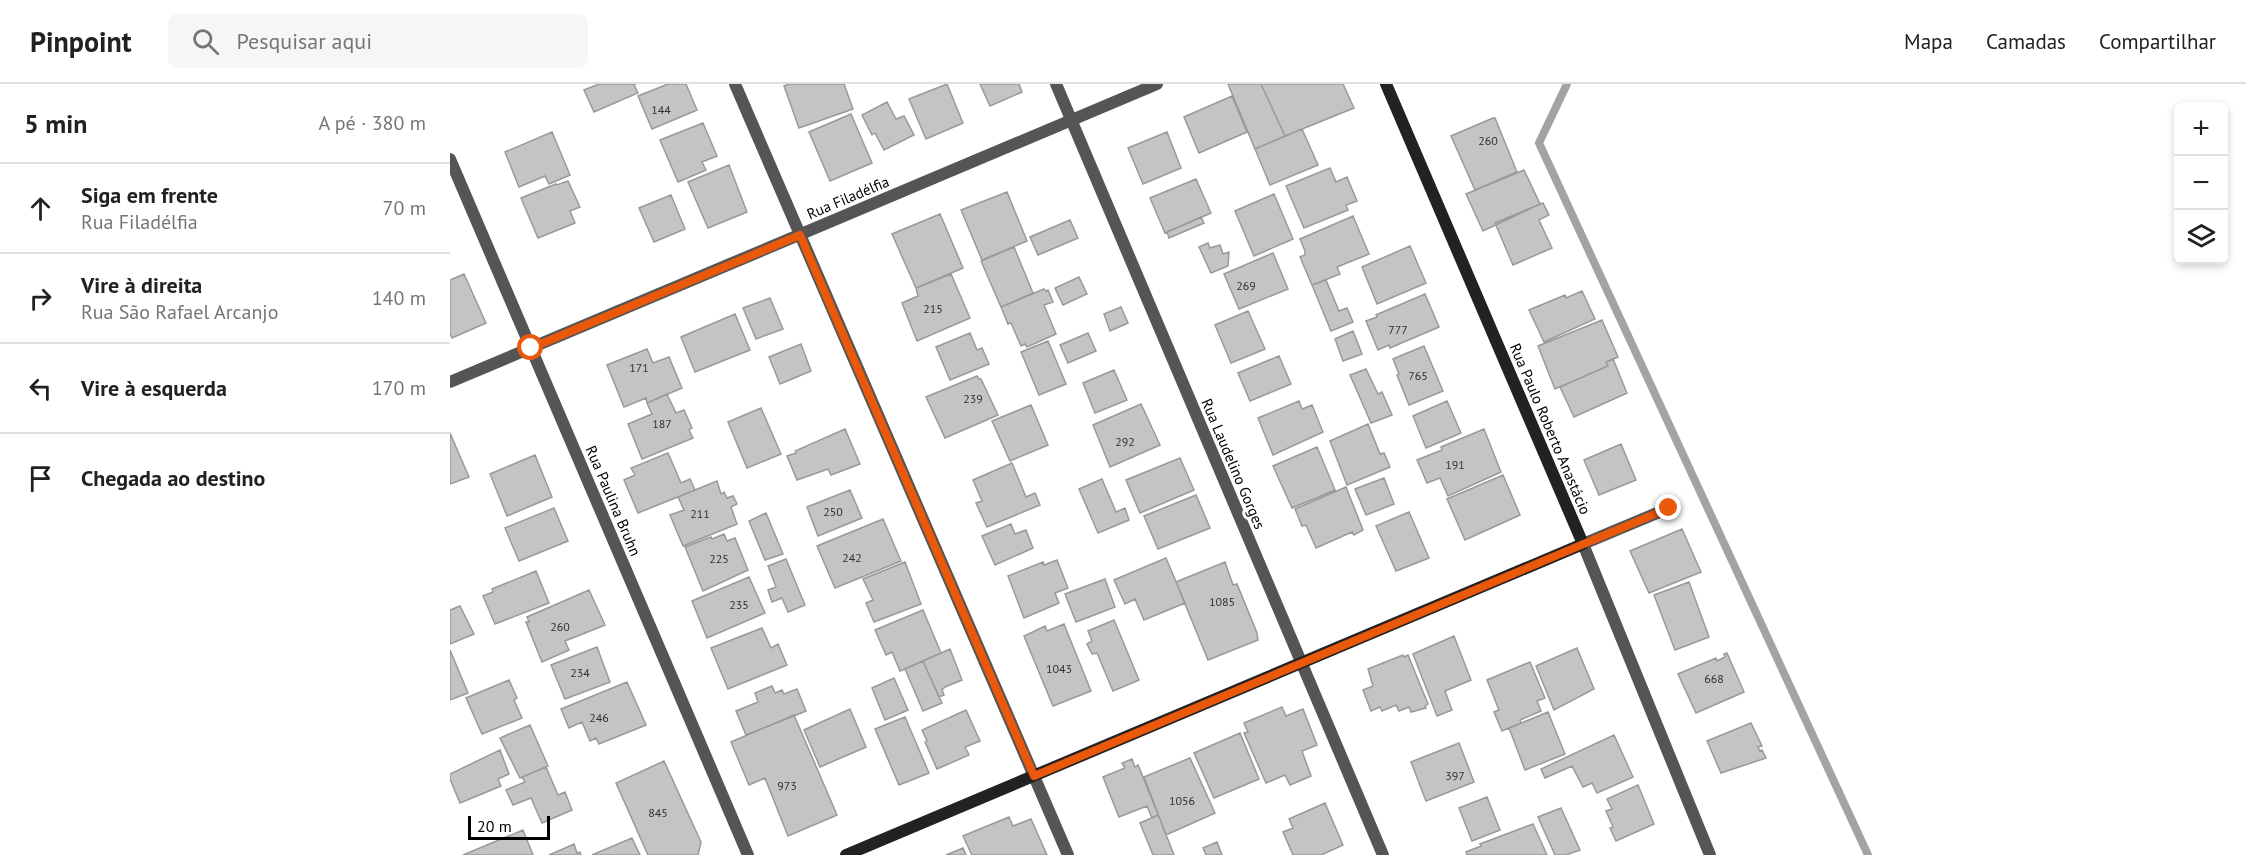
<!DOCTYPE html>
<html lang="pt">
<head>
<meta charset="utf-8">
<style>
  :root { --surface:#fff; --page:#f6f6f6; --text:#202124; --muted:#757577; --line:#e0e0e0 }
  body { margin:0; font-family:"PT Sans",sans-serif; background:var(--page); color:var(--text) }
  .controls { position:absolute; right:18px; top:18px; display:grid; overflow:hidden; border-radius:9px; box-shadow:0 3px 9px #0003 }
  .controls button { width:54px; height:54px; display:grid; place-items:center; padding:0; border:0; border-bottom:2px solid var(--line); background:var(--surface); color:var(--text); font:30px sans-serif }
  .scale { position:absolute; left:18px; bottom:15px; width:82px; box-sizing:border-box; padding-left:6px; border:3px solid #000; border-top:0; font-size:16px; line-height:21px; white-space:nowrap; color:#000; -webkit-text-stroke:4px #fff; paint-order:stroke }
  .stop { position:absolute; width:18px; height:18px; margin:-14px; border:4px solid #ea580c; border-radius:50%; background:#fff }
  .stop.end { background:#ea580c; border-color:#fff; box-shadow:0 2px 6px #0008 }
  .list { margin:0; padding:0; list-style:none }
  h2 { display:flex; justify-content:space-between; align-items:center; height:78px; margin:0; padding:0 24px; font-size:26px }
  h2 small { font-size:20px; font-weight:400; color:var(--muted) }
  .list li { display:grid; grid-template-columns:39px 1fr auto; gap:18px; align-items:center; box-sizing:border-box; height:90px; padding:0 24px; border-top:2px solid var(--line) }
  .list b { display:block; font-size:22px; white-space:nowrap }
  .list p { margin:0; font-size:20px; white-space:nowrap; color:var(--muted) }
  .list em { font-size:20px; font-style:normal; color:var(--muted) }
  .icon { flex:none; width:33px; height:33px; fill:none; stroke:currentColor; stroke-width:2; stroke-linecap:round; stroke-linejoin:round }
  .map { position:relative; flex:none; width:1796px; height:771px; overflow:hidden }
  header { display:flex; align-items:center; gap:36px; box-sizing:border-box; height:84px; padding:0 30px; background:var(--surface); border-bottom:2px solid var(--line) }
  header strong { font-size:28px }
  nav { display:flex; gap:33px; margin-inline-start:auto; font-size:21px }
  .search { width:420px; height:54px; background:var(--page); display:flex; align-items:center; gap:15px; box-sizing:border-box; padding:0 21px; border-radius:9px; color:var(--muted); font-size:22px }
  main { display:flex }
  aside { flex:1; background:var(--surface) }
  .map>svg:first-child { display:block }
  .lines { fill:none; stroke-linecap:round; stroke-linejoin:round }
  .stream { stroke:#a3a3a3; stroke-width:8 }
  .building { fill:#c4c4c4; stroke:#999; stroke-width:1.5 }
  .street { stroke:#555; stroke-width:12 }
  .secondary { stroke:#222; stroke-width:12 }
  .route { stroke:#ea580c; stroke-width:8 }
  .labels { text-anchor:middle; stroke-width:6; stroke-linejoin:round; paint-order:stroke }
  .number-label { font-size:12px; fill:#313131 }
  .street-label { font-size:15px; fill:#000; stroke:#fff }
</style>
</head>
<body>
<header>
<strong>Pinpoint</strong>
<div class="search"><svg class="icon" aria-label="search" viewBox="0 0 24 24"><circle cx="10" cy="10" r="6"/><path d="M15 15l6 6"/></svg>Pesquisar aqui</div>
<nav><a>Mapa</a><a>Camadas</a><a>Compartilhar</a></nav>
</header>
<main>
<aside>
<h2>5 min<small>A pé · 380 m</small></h2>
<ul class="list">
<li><svg class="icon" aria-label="ahead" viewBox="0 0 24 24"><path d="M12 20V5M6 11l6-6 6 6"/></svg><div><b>Siga em frente</b><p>Rua Filadélfia</p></div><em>70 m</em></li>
<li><svg class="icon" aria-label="right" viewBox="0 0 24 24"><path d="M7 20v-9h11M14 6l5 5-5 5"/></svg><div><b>Vire à direita</b><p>Rua São Rafael Arcanjo</p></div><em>140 m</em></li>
<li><svg class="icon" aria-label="left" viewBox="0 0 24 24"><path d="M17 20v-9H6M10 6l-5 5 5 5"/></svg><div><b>Vire à esquerda</b></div><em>170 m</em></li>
<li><svg class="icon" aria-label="arrive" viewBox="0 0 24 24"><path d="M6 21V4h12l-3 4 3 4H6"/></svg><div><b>Chegada ao destino</b></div></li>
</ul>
</aside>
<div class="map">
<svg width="1796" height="771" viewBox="0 0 1796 771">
  <rect width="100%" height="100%" fill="#fff"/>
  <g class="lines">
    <!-- stream -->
    <path class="stream" d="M 1117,0 L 1089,59 L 1418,771"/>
  </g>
  <!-- building -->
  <path class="building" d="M 149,0 L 186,0 L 184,1 L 188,9 L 144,28 L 134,6 Z
    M 218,0 L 236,0 L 247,26 L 202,45 L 188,12 Z
    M 339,0 L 394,0 L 403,25 L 349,44 L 334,2 Z
    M 497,0 L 513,39 L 476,55 L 459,15 Z
    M 530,0 L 569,0 L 572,8 L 540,22 Z
    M 778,0 L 811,0 L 835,52 L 805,65 Z
    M 811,0 L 893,0 L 904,24 L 835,52 Z
    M 782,12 L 797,48 L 749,69 L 734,33 Z
    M 437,18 L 446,35 L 454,32 L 464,51 L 434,66 L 425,49 L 422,51 L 412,31 Z
    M 401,30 L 422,79 L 380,97 L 359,48 Z
    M 1043,34 L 1045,34 L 1067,88 L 1025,106 L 1001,52 Z
    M 253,39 L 267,72 L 252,78 L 256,86 L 228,98 L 210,56 Z
    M 852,45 L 868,81 L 820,101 L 805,65 Z
    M 102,48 L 120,91 L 99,100 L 95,92 L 69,103 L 55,68 Z
    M 717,48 L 731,84 L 693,100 L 678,64 Z
    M 279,81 L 297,128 L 258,144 L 238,98 Z
    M 880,84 L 886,98 L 897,93 L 907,117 L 896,121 L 898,126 L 854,144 L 836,102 Z
    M 1074,86 L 1090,120 L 1033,147 L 1016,110 Z
    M 746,95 L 761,129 L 715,149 L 700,114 Z
    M 118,97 L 130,123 L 120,127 L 125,139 L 88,154 L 71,114 L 106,100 L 107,101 Z
    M 557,108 L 577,157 L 532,176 L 511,126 Z
    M 824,110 L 843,155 L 804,172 L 785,127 Z
    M 221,111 L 235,145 L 204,158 L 189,124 Z
    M 1093,119 L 1099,131 L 1089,136 L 1102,164 L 1063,181 L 1045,139 Z
    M 490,130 L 513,184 L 466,204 L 442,150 Z
    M 903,132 L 919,170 L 887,183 L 890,190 L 862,201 L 850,173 L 855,171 L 855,167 L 850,155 Z
    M 751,133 L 754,139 L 719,154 L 717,148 Z
    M 620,136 L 628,154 L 588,171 L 580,153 Z
    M 758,159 L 760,164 L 770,161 L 773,170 L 779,168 L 778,182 L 761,189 L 749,163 Z
    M 960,162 L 976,199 L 927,220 L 912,183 Z
    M 564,163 L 583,209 L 551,223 L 531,177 Z
    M 823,169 L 838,205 L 789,225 L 774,190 Z
    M 14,190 L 36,239 L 2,254 L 0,250 L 0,196 Z
    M 501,190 L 520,234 L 467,257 L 452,219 L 468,212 L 466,204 Z
    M 629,193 L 637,210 L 613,221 L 605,204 Z
    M 876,196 L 889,227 L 897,224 L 903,238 L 881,247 L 862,201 Z
    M 594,205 L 596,207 L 598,206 L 603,218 L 594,221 L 606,250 L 577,263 L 575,260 L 571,262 L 561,239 L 558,240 L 551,223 Z
    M 1132,207 L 1145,235 L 1094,258 L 1079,226 L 1115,211 L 1116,214 Z
    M 975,210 L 989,243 L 940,264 L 939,261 L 928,266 L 916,237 L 927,233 L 926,231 Z
    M 320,214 L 333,245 L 306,255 L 293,224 Z
    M 671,223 L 678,239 L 660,247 L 654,230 Z
    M 798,227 L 815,265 L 781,279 L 765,241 Z
    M 285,230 L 300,266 L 245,288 L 231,253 Z
    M 1152,236 L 1168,273 L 1156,278 L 1158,282 L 1105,305 L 1088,262 Z
    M 903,247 L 912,270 L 893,277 L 885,255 Z
    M 520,249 L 527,266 L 532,264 L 539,280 L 500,296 L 486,263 Z
    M 638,249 L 646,267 L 618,279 L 610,261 Z
    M 598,257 L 616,300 L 589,311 L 571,268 Z
    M 351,260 L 361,287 L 330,300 L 319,273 Z
    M 974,262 L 993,307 L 959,321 L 947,291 L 949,290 L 943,275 Z
    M 197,265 L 203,279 L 219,273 L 232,304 L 197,319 L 196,314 L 174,323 L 157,281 Z
    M 829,272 L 841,300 L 800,317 L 788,289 Z
    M 1163,275 L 1177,309 L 1124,333 L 1110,303 L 1158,282 L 1156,278 Z
    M 916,285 L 928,310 L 932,308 L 942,331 L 921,339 L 900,291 Z
    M 664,286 L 677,316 L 645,329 L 633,299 Z
    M 527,292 L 529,295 L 531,295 L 548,331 L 495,354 L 476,313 Z
    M 217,310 L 226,329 L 234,326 L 242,344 L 239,346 L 243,354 L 192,375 L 178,340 L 202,330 L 197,319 Z
    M 849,317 L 852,325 L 862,321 L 873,348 L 823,371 L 808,334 Z
    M 997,317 L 1011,349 L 976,364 L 963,332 Z
    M 691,320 L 710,361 L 660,383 L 643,341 Z
    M 581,321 L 598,361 L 560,377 L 542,337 Z
    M 311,324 L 331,370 L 297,384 L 278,338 Z
    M 918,340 L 930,370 L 934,369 L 940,383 L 897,401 L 880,357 Z
    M 395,345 L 410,380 L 381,391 L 378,385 L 347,396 L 337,372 L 346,369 L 345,367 Z
    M 1034,345 L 1051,388 L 998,412 L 990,394 L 977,399 L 967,376 L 992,366 L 991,363 Z
    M 0,349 L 19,393 L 0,400 Z
    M 1171,360 L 1186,396 L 1149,411 L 1134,376 Z
    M 867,363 L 885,406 L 842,424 L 823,382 Z
    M 218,369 L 231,399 L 240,395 L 245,406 L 188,429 L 174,396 L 185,391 L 181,384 Z
    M 85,371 L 102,413 L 57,432 L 40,390 Z
    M 730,374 L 744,406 L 690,429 L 676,396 Z
    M 562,379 L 576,413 L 585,409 L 590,421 L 537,443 L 526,419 L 532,417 L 523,396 Z
    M 1053,391 L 1070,431 L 1015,456 L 997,415 Z
    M 934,394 L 944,420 L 916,431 L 905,405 Z
    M 652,395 L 666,428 L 675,424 L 679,436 L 648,449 L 629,405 Z
    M 267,397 L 271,410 L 274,408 L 277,414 L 283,412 L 287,420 L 281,423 L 287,440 L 233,462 L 220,431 L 234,426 L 228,413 Z
    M 896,403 L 913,446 L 904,451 L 902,448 L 866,464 L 856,441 L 852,442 L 845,425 Z
    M 400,406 L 412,434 L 368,452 L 357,423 Z
    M 746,411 L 760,444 L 708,465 L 694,432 Z
    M 104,424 L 118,457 L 69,477 L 55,444 Z
    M 959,428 L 979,474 L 946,487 L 926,442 Z
    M 316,429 L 333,470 L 315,476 L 299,437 Z
    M 433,435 L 451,477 L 385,504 L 367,462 Z
    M 561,440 L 565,450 L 576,446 L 583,464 L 545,481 L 532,452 Z
    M 1232,445 L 1251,488 L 1199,509 L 1180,467 Z
    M 274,450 L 277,457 L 285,454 L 298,486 L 253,507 L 235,463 L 261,453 L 262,455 Z
    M 716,474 L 735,519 L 694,536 L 685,515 L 675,520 L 664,496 Z
    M 336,475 L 355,521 L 338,528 L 332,514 L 322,518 L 318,506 L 326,503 L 318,482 Z
    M 607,476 L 618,504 L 605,509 L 609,519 L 574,534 L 558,492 L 593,478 L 594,481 Z
    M 455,478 L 471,520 L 424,538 L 416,519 L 423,516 L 413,495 Z
    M 775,478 L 783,501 L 787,500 L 807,549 L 808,556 L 758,576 L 726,498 Z
    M 86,487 L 99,519 L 45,540 L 33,512 L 43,508 L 42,505 Z
    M 299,493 L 315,529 L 257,554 L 242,517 Z
    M 655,495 L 665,523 L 626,538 L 615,510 Z
    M 1239,498 L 1259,553 L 1225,566 L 1204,511 Z
    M 139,506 L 155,541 L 115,557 L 119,566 L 92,578 L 76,538 L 79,538 L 77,533 Z
    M 10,522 L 24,550 L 0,560 L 0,526 Z
    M 473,526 L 491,569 L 450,587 L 442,568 L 436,571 L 425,546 Z
    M 664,536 L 689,596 L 663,607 L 647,569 L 642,570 L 637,560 L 642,557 L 638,547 Z
    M 614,540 L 641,607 L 603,622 L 574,552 L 595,542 L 597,547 Z
    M 312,544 L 321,564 L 328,560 L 337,581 L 278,605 L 261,564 Z
    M 1004,552 L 1021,596 L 995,607 L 1002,626 L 987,632 L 963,570 Z
    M 147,563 L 160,598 L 115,615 L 101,581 Z
    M 1127,564 L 1144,605 L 1104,626 L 1086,582 Z
    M 500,565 L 512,596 L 495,603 L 492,606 L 494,611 L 489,613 L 473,577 Z
    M 0,566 L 18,609 L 0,616 Z
    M 1277,569 L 1294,608 L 1246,629 L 1228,590 L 1266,574 L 1267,577 L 1275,573 L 1274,570 Z
    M 953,571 L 954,573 L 958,571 L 978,620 L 975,622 L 976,624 L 961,628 L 959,623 L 949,627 L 946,621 L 932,627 L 930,623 L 921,627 L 913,606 L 923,602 L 918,585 Z
    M 473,577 L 492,619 L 473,627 L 455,585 Z
    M 1080,578 L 1095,614 L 1087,617 L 1091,627 L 1070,636 L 1071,639 L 1052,647 L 1044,628 L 1049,626 L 1037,596 Z
    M 444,594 L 458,626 L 435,636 L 422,604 Z
    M 59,596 L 67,614 L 64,616 L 72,634 L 32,650 L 16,614 Z
    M 177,598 L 196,641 L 149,660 L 146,654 L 140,657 L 132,638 L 119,644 L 111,625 Z
    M 322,602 L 325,609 L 332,606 L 334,610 L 347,605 L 356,627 L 296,651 L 286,627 L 308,618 L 305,609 Z
    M 832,623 L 836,632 L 853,625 L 867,661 L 852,667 L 861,692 L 840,701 L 835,691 L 816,699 L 794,649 L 798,648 L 794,639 Z
    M 400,625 L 416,663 L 370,683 L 354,646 Z
    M 516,626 L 530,657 L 515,663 L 519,671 L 487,685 L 475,658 L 477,657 L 472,646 Z
    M 1098,628 L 1115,670 L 1075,686 L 1059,644 Z
    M 344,631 L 387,731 L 338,752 L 315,694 L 299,701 L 281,658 Z
    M 455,633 L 479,689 L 449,701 L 425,645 Z
    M 1301,639 L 1312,662 L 1308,663 L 1310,667 L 1312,666 L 1316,674 L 1271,689 L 1257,657 Z
    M 80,641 L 98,682 L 70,694 L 50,654 Z
    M 790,649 L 809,695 L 764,714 L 744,669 Z
    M 1164,651 L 1183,693 L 1147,709 L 1142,699 L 1133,703 L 1122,682 L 1095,694 L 1091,685 Z
    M 1009,659 L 1024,698 L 976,717 L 961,678 Z
    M 50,666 L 59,690 L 48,695 L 51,702 L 10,719 L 0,695 L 0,690 Z
    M 740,674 L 765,729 L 716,751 L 694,693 Z
    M 682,675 L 685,683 L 688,681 L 710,735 L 708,731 L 702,734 L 697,722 L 669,733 L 653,693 L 675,684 L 672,679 Z
    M 214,677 L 251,758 L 248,771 L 198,771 L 166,699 Z
    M 96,683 L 108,711 L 115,708 L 122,726 L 92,739 L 81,714 L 63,721 L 56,706 L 75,698 L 72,693 Z
    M 1188,701 L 1204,740 L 1166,757 L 1160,744 L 1163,743 L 1156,727 L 1162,725 L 1157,715 Z
    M 1037,713 L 1050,746 L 1022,757 L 1009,724 Z
    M 875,719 L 893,761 L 871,771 L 843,771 L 833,748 L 843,744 L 839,735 Z
    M 1111,724 L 1130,766 L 1116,771 L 1105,771 L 1088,733 Z
    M 708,731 L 710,735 L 724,771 L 703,771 L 690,739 Z
    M 559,733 L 563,742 L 581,735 L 597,771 L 522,771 L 513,752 Z
    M 1083,740 L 1097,771 L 1017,771 L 1016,768 L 1031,762 L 1030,760 Z
    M 73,746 L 83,771 L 13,771 Z
    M 182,754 L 190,771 L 142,771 Z
    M 767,758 L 772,771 L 756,771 L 753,764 Z
    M 124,760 L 127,769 L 130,768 L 131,771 L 99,771 Z
    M 513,764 L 516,771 L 496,771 Z"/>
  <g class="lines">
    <!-- street -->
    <path class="street" d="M 285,0 L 618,771
      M 606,0 L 933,771
      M 0,75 L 298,771
      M 0,298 L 707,0
      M 1219,424 L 1133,460 L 1260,771"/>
    <!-- secondary -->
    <path class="secondary" d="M 396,771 L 1133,460 L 936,0"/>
  </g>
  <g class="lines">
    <!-- route -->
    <path class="route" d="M 81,264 L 350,151 L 584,692 L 1219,424"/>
  </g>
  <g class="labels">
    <!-- number labels -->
    <g class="number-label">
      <text x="211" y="30">144</text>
      <text x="1038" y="61">260</text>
      <text x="796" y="206">269</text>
      <text x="483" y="229">215</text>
      <text x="948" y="250">777</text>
      <text x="189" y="288">171</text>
      <text x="968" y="296">765</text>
      <text x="523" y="319">239</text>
      <text x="212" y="344">187</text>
      <text x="675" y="362">292</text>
      <text x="1005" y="385">191</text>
      <text x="383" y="432">250</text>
      <text x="250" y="434">211</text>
      <text x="402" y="478">242</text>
      <text x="269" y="479">225</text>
      <text x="772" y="522">1085</text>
      <text x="289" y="525">235</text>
      <text x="110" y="547">260</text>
      <text x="609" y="589">1043</text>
      <text x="130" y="593">234</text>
      <text x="1264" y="599">668</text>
      <text x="149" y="638">246</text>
      <text x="1005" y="696">397</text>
      <text x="337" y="706">973</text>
      <text x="732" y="721">1056</text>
      <text x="208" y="733">845</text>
    </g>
    <!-- street labels -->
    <g class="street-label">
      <text transform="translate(398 114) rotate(-23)" y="5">Rua Filadélfia</text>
      <text transform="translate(1100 345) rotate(67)" y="5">Rua Paulo Roberto Anastácio</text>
      <text transform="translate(783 380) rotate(67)" y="5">Rua Laudelino Gorges</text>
      <text transform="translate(163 417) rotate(67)" y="5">Rua Paulina Bruhn</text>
    </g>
  </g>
</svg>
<div class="controls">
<button>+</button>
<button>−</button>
<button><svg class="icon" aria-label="layers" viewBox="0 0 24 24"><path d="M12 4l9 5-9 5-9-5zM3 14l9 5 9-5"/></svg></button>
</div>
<div class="scale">20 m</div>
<div class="stop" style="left:81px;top:264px"></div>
<div class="stop end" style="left:1219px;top:424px"></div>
</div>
</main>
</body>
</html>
